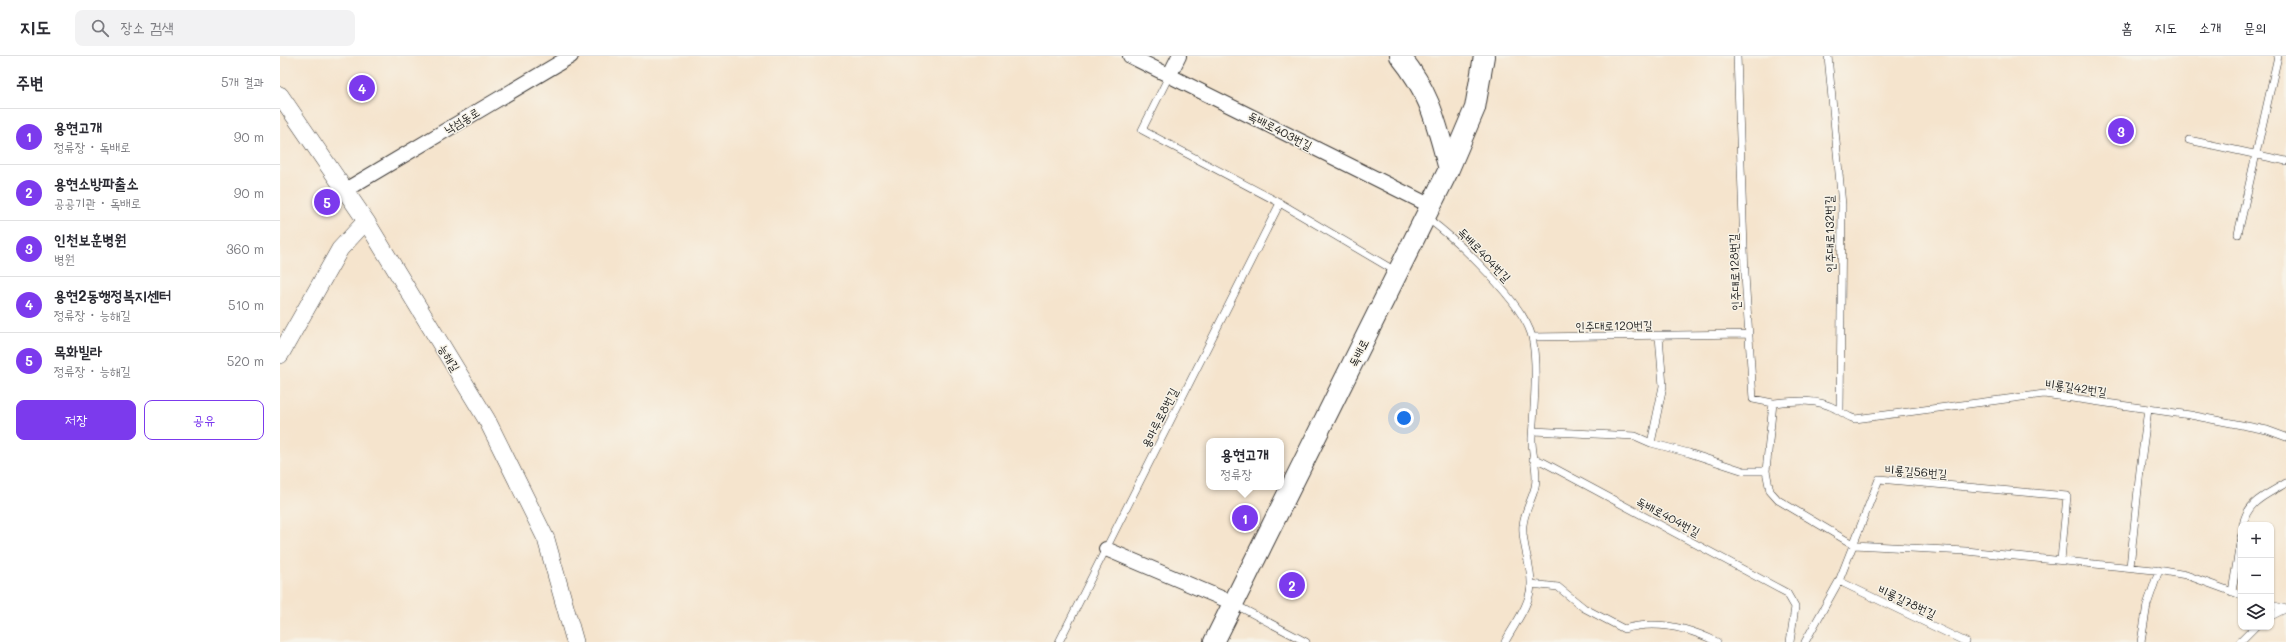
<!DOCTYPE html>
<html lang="ko">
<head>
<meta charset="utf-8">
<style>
  :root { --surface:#fff; --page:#f2f2f3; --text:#2b2b33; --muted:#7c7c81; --line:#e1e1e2; --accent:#7c3aed }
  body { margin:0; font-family:Mali,"Poor Story",sans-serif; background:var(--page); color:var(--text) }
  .controls { position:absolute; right:12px; bottom:12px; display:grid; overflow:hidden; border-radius:8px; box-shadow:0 1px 3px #0004 }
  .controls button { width:36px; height:36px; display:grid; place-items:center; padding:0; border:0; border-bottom:1px solid var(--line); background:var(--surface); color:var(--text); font:20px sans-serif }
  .you { position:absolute; left:1124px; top:362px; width:14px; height:14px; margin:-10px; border:3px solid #fff; border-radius:50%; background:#1a73e8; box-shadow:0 0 0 6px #1a73e833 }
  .badge { display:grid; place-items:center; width:26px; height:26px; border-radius:50%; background:var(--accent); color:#fff; font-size:13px; font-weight:700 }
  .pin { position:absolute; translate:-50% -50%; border:2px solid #fff; box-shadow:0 1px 4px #0006 }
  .popup { position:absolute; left:926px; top:382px; width:78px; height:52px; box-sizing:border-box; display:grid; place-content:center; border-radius:8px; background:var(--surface); filter:drop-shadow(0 1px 3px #0005); font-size:13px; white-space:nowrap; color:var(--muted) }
  .popup b { font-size:15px; color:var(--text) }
  .popup::after { content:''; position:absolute; left:50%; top:100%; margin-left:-8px; border:8px solid transparent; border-top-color:var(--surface) }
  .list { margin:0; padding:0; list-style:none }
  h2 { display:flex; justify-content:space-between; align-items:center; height:52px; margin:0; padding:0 16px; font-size:17px }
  h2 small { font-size:13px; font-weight:400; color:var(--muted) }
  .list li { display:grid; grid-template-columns:26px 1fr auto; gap:12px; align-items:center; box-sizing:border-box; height:56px; padding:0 16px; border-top:1px solid var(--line) }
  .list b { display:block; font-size:15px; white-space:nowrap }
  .list p { margin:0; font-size:13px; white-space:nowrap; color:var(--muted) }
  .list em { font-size:13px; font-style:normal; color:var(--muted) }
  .actions { display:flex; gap:8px; padding:12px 16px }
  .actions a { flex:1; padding:9px 0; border:1px solid var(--accent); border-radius:8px; text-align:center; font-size:14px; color:var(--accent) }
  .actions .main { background:var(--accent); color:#fff }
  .icon { flex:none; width:22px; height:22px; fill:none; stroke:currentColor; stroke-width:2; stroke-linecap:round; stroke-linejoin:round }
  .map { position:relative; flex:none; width:2006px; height:586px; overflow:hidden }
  header { display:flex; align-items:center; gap:24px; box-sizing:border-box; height:56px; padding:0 20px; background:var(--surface); border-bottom:1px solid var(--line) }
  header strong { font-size:19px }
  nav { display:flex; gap:22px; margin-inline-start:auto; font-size:14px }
  .search { width:280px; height:36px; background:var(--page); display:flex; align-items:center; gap:10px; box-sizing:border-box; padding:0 14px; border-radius:8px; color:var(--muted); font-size:15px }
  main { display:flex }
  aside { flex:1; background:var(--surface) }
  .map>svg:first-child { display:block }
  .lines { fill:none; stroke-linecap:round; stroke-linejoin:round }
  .service-casing { stroke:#3d3a37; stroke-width:8 }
  .minor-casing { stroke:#3d3a37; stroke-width:16 }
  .tertiary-casing { stroke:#3d3a37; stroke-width:18 }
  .secondary-casing { stroke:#3d3a37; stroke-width:22 }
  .service { stroke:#fff; stroke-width:7 }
  .minor { stroke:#fff; stroke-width:14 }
  .tertiary { stroke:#fff; stroke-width:17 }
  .secondary { stroke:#fff; stroke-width:20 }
  .labels { text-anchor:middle; stroke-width:3; stroke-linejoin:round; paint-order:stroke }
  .street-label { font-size:12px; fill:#1c1c1c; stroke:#f7f3e8 }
</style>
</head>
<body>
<header>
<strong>지도</strong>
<div class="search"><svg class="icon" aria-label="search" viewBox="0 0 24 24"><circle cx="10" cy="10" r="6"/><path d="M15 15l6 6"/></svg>장소 검색</div>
<nav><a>홈</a><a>지도</a><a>소개</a><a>문의</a></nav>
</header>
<main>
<aside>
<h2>주변<small>5개 결과</small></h2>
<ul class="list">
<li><span class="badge">1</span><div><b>용현고개</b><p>정류장 · 독배로</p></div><em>90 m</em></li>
<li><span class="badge">2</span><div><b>용현소방파출소</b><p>공공기관 · 독배로</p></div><em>90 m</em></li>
<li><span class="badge">3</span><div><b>인천보훈병원</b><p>병원</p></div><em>360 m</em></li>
<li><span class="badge">4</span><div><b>용현2동행정복지센터</b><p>정류장 · 능해길</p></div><em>510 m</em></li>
<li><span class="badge">5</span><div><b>목화빌라</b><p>정류장 · 능해길</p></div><em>520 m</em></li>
</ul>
<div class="actions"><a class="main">저장</a><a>공유</a></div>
</aside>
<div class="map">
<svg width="2006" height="586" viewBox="0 0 2006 586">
  <rect width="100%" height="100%" fill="#f7f3e8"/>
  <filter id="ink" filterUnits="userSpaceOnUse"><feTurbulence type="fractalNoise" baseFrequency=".025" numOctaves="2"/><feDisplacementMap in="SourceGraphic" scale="8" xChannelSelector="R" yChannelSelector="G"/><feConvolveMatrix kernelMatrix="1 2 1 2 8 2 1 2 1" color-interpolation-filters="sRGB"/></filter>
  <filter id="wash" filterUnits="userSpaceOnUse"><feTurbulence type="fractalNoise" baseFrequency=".012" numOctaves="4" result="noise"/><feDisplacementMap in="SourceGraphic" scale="16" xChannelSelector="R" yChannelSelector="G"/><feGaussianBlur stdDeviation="0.9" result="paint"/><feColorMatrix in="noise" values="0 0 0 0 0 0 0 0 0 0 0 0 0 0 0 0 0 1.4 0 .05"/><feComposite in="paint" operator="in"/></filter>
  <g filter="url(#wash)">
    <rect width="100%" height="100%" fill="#f5e4cd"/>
  </g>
  <g filter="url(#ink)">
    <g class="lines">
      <defs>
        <path id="service" d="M 1457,0 L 1465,219 L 1473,343 L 1493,347 L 1486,415 L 1490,435 L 1498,444 L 1574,489 L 1686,495 L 1884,515 L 1906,519 L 1961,539
          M 1548,0 L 1562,149 L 1560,355
          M 889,20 L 862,74 L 1000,147 L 1117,216
          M 1909,84 L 2006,105
          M 1147,162 C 1176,183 1244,247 1252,281 C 1258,308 1254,352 1252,381 C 1251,398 1259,415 1255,431 C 1252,444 1244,456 1243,469 C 1241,488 1252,509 1251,529 C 1250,549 1234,569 1225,586
          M 1958,178 L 1998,0
          M 1252,281 L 1469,278
          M 1493,347 C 1514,345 1537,342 1556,353 C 1564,357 1567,361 1575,363 L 1764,338 L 1910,359 L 1987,374 L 2006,381
          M 1253,375 L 1355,380 L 1371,387 L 1409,397 L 1464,415 L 1486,415
          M 1371,387 L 1383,330 L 1379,280
          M 1253,403 L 1263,406 L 1507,537 L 1515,551 L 1510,586
          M 1963,469 C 1967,445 1987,439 2006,427
          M 1850,511 L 1860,414 L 1868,353
          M 1559,525 L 1686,586
          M 1251,528 L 1278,531 L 1304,552 L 1344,573 C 1376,564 1407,571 1437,586
          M 1952,536 L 1961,481
          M 954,548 L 1026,586
          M 1991,549 L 2006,553
          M 1991,560 L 2005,553
          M 779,586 L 1000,147
          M 1525,586 L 1559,525 L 1599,423 L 1787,440 L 1781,504
          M 1861,586 L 1867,549 L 1879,514
          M 1960,586 L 1975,571"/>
        <path id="minor" d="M 850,0 L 1151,150
          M 889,20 L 899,0
          M 72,130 L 291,0
          M 826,493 L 953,547"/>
        <path id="tertiary" d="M 0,39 L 86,165 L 207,364 L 266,483 L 295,586
          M 0,299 L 60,193 L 86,165"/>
        <path id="secondary" d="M 1120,0 C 1151,38 1156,67 1169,113
          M 934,586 L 1169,113 L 1195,52 L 1204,0"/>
      </defs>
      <!-- service casing -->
      <use href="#service" class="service-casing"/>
      <!-- minor casing -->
      <use href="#minor" class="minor-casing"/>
      <!-- tertiary casing -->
      <use href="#tertiary" class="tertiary-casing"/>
      <!-- secondary casing -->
      <use href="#secondary" class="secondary-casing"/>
      <!-- service -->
      <use href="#service" class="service"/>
      <!-- minor -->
      <use href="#minor" class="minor"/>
      <!-- tertiary -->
      <use href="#tertiary" class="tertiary"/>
      <!-- secondary -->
      <use href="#secondary" class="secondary"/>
    </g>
  </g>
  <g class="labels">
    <!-- street labels -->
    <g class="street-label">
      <text transform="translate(182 65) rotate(-31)" y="4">낙섬동로</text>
      <text transform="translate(1000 75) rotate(27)" y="4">독배로403번길</text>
      <text transform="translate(1550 178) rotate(-91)" y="4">인주대로132번길</text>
      <text transform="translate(1204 199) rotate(46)" y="4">독배로404번길</text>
      <text transform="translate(1455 216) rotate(-92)" y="4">인주대로128번길</text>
      <text transform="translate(1334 270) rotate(-1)" y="4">인주대로120번길</text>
      <text transform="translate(1079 297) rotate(-63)" y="4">독배로</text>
      <text transform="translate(169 302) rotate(59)" y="4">능해길</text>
      <text transform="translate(1796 332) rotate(8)" y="4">비룡길42번길</text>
      <text transform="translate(880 362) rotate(-63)" y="4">용마루로8번길</text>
      <text transform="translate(1636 416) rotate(4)" y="4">비룡길56번길</text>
      <text transform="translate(1388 461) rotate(28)" y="4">독배로404번길</text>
      <text transform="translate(1627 546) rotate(25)" y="4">비룡길78번길</text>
    </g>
  </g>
</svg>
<div class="controls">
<button>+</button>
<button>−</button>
<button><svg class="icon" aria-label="layers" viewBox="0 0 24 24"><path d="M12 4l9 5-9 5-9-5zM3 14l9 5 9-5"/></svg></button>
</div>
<div class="you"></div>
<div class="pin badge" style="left:965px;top:462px">1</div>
<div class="popup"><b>용현고개</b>정류장</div>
<div class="pin badge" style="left:1012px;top:529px">2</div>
<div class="pin badge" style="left:1841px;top:75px">3</div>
<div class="pin badge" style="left:82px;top:32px">4</div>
<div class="pin badge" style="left:47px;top:146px">5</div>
</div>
</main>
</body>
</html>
